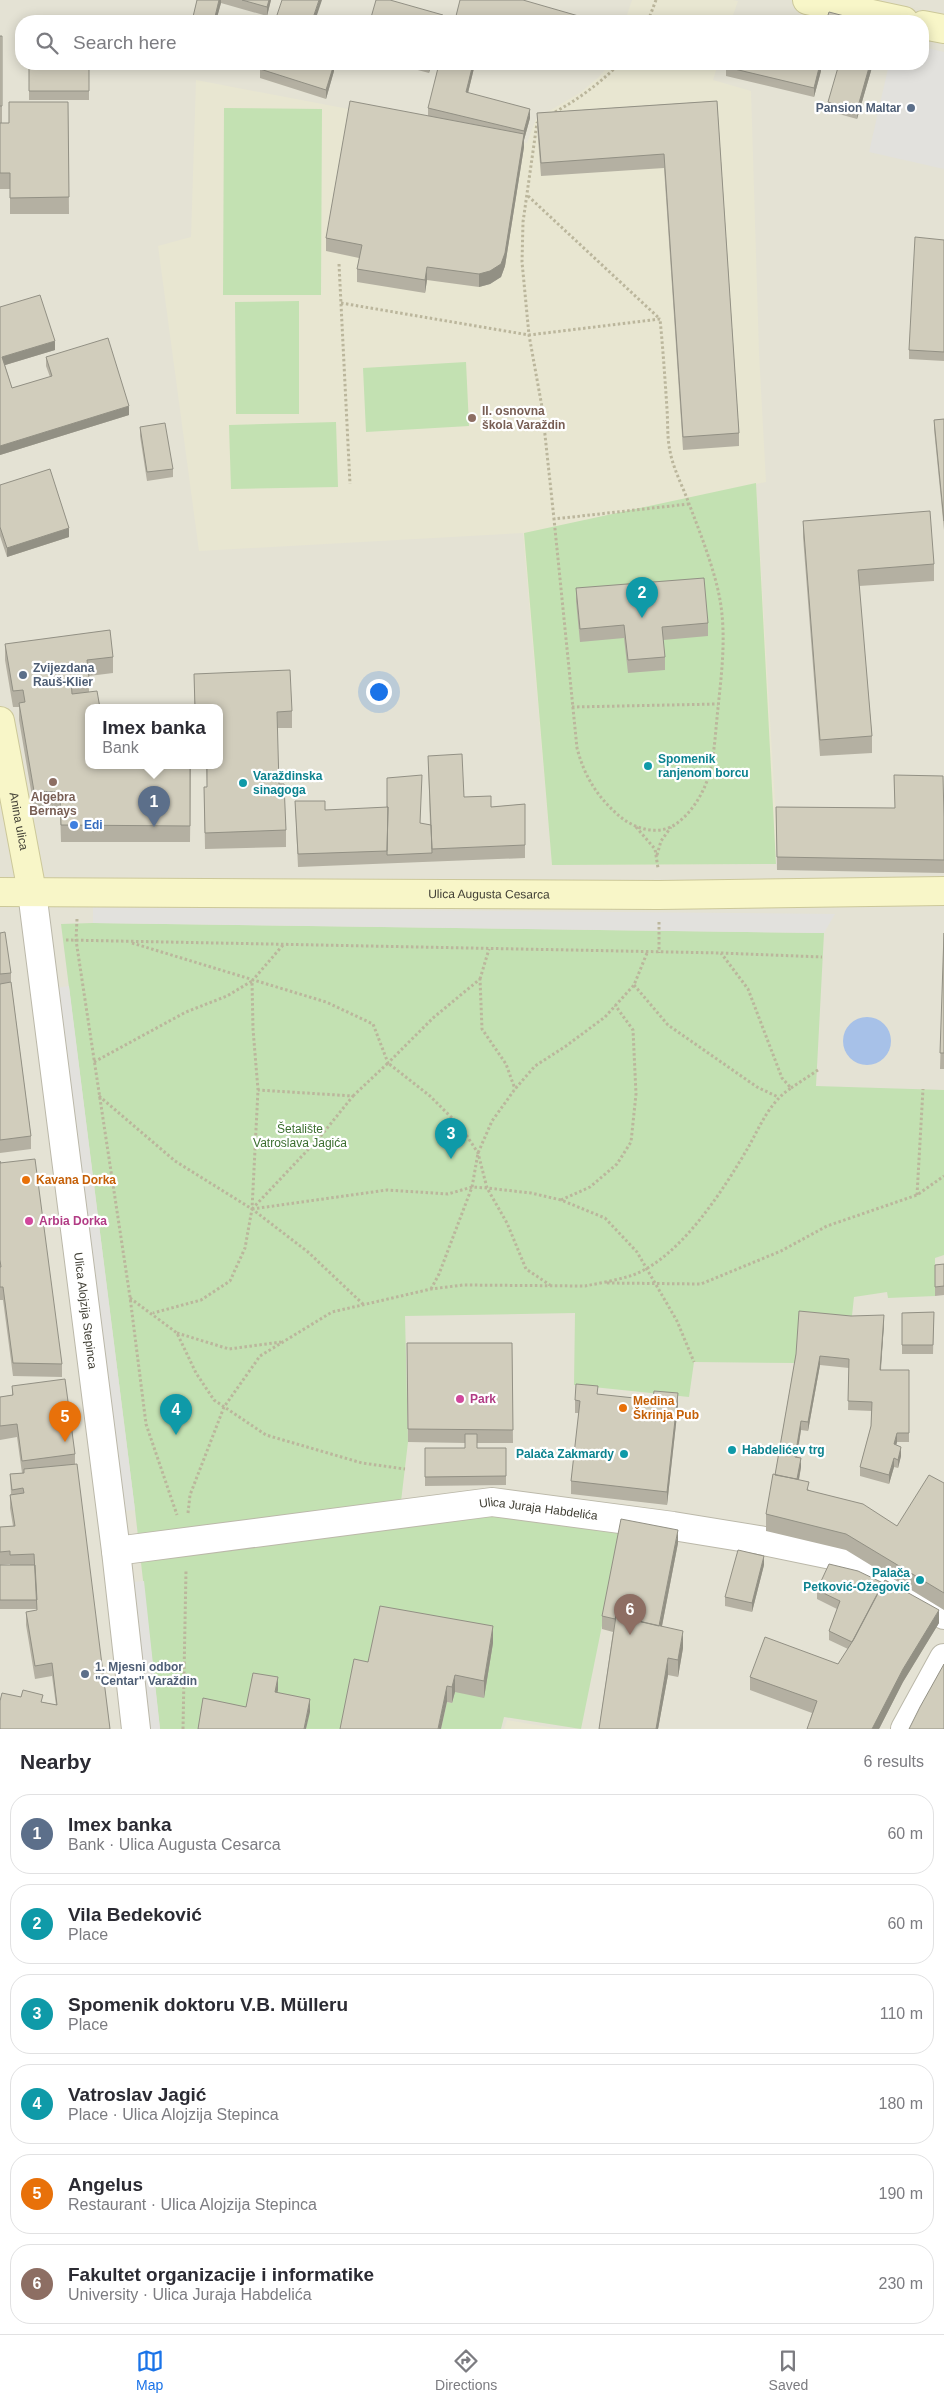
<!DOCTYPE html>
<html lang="en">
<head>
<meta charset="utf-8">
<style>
  :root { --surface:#fff; --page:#f2f2f3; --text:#2b2b33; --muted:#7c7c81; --line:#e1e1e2; --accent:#1a73e8 }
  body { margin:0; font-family:Arial,sans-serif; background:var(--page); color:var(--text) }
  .you { position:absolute; left:378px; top:691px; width:18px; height:18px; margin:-12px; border:4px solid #fff; border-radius:50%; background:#1a73e8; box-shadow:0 0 0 8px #1a73e833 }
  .badge { display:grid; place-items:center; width:32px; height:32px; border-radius:50%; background:var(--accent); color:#fff; font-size:16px; font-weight:700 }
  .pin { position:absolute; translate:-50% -41px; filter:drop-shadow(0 1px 2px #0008) }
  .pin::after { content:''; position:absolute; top:26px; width:18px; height:15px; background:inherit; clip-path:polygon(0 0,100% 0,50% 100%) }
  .popup { position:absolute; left:85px; top:704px; width:138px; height:65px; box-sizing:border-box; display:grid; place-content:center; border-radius:10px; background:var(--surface); filter:drop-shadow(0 1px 4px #0005); font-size:16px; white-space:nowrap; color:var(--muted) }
  .popup b { font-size:19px; color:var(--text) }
  .popup::after { content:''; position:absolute; left:50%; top:100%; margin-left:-10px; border:10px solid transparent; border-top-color:var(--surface) }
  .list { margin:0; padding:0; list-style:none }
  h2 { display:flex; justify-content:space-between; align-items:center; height:65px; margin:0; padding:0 20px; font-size:21px }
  h2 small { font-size:16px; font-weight:400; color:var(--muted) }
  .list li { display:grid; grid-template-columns:32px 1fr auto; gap:15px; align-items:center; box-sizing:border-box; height:80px; margin:0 10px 10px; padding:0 10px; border:1px solid var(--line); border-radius:20px }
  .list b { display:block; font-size:19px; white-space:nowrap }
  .list p { margin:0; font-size:16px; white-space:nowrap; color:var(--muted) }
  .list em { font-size:16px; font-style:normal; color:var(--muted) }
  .icon { flex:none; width:28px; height:28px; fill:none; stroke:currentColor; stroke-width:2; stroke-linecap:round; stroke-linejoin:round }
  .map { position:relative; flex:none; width:944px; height:1729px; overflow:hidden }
  .search { position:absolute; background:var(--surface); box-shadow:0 2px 12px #0003; left:15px; right:15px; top:15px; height:55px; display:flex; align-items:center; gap:12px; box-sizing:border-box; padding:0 18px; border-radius:20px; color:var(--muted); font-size:19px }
  .sheet { height:605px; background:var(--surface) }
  nav { display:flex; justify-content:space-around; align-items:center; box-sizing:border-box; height:70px; border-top:1px solid var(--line); background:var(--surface); font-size:14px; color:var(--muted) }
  nav a { display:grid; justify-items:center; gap:2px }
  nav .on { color:var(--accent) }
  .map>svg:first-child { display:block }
  .residential { fill:#e4e2d4; fill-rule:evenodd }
  .education { fill:#e8e6d1 }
  .green { fill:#c3e1b2 }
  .parking { fill:#e2e1dd }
  .water { fill:#a7c1e8 }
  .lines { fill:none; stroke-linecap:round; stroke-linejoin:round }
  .street-casing { stroke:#bbb8a9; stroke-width:30 }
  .secondary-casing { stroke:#ccc899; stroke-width:30 }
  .path { stroke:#bbb69c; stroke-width:3; stroke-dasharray:2.5 2.5; stroke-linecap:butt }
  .street { stroke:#fff; stroke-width:28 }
  .secondary { stroke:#f8f6c8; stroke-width:28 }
  .wall { fill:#b4b0a2 }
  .shaded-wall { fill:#929084 }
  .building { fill:#d1cdbc; stroke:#929084 }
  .service-dot { fill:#5c6f8a; stroke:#fff; stroke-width:2 }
  .education-dot { fill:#8d6e63; stroke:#fff; stroke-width:2 }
  .culture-dot { fill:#0f9aa8; stroke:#fff; stroke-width:2 }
  .shop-dot { fill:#3f7fe0; stroke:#fff; stroke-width:2 }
  .food-dot { fill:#e8710a; stroke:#fff; stroke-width:2 }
  .hotel-dot { fill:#d1479c; stroke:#fff; stroke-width:2 }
  .labels { text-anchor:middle; stroke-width:4.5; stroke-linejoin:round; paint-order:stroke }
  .service-label { font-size:12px; font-weight:bold; fill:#4e5e75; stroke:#fff; text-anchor:start }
  .education-label { font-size:12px; font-weight:bold; fill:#785e54; stroke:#fff; text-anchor:start }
  .culture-label { font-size:12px; font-weight:bold; fill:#0d838f; stroke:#fff; text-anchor:start }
  .street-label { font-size:12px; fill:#424036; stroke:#fff }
  .shop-label { font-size:12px; font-weight:bold; fill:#366cbe; stroke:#fff; text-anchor:start }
  .park-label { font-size:12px; fill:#3b6e2f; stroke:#fff }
  .food-label { font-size:12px; font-weight:bold; fill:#c56008; stroke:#fff; text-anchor:start }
  .hotel-label { font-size:12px; font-weight:bold; fill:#b23c85; stroke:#fff; text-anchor:start }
</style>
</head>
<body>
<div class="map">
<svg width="944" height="1729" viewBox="0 0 944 1729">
  <rect width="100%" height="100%" fill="#f1efe5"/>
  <!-- residential -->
  <path class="residential" d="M 0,0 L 944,0 L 944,1729 L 0,1729 ZM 21,21 L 923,21 L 923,64 L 21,64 ZM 89,708 L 219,708 L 219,766 L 89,766 Z"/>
  <!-- education -->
  <path class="education" d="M 632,0 L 733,0 L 738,1 L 731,21 L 625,21 Z
    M 610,64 L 718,64 L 713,80 L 751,91 L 759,353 L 766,482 L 756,484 L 776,820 L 776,864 L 552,865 L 523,533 L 199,551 L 158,246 L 191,237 L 196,80 L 527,143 L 536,119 L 581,92 L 599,77 Z
    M 507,1720 L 560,1729 L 504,1729 Z"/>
  <!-- green -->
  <path class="green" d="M 224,108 L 322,109 L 321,295 L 223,295 Z
    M 299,301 L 299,414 L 236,414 L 235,302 Z
    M 466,362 L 469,426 L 366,432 L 363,368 Z
    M 336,422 L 338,487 L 231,489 L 229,425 Z
    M 756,483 L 776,864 L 552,865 L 524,533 Z
    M 93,923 L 824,933 L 816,1086 L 944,1090 L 944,1255 L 935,1258 L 935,1296 L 888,1298 L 887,1292 L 854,1297 L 851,1325 L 796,1363 L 694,1362 L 689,1397 L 574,1385 L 575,1313 L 405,1316 L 408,1442 L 398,1527 L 493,1514 L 621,1532 L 581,1729 L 504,1717 L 501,1729 L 441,1729 L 447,1702 L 452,1703 L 455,1692 L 493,1643 L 368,1679 L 343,1729 L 306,1729 L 309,1712 L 246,1720 L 200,1729 L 160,1729 L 135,1510 L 61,924 Z"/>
  <!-- parking -->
  <path class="parking" d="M 923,47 L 944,52 L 944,169 L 869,152 L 889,64 L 923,64 Z
    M 93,907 L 835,914 L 824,933 L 93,923 Z
    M 69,986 L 135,1510 L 111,1512 L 45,990 Z
    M 144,1581 L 160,1729 L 136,1729 L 120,1583 Z"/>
  <!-- water -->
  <path class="water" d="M843 1041a24 24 0 1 1 48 0a24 24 0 1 1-48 0Z"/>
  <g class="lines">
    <defs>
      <g id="street">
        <path id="s1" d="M 32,892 L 116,1551 L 136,1729"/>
        <path id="s2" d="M 116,1551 L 492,1502 L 673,1526 L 759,1540 L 851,1559 L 944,1615"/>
        <path d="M 905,1729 L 944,1658"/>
      </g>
      <g id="secondary">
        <path d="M 807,0 L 904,21"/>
        <path d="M 923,25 L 944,29"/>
        <path id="s3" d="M 0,721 L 32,892"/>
        <path id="s4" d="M 0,892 L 659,895 L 944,891"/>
      </g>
    </defs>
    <!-- street casing -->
    <use href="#street" class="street-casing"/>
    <!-- secondary casing -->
    <use href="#secondary" class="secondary-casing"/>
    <!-- path -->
    <path class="path" d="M 648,21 L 656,0
      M 555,112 C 579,99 600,83 619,64
      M 539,122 L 537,123 L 523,222 L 522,262 L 529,335 L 660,319 C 663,349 665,379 667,409 C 668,423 667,438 670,451 C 673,468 682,485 688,501 C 699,530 711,560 718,590 C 728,633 721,676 717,718 C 715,738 714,759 708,778 C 702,796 691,813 676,824 C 657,837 632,828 617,814 C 596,795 584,775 577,748 L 554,519 L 689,504
      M 528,196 L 660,319
      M 339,264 L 350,484
      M 341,303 L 529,335 L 542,407 L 554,519
      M 572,707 L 718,704
      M 636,827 L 655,849 L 658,868
      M 657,855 L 661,841 L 671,827
      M 77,919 L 76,940 L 130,1297 L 146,1424 L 177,1515
      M 659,922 L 659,953
      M 66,940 L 721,953 L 822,957
      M 132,943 L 326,1002 L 373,1024 L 388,1063 L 433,1018 L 480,979 L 482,1029 L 506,1064 L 515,1089
      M 480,979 L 489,949
      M 252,981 L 283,945
      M 634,985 L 668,1025 L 757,1087 L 778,1097
      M 94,1062 L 186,1012 L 227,996 L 252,981 L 253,1029 L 258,1090 L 252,1209 L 245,1248 L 230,1281 L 201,1300 L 153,1313
      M 791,1088 L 818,1070
      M 99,1096 L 175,1161 L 252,1209 L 308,1252 L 364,1305
      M 353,1096 L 388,1063 L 430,1096 L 461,1127 L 478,1153 L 487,1188 L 507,1223 L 526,1269 L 550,1285
      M 917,1195 L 923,1089
      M 561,1200 L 590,1187 L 617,1164 L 631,1142 L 636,1094 L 633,1030 L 615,1005
      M 252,1209 L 387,1190 L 448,1194 L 472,1187 L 487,1188 L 531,1193 L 561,1200 L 605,1218 L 637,1252 L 677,1321 L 694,1362
      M 252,1209 L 320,1137 L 353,1096 L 258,1090
      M 607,1283 L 701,1284 L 781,1251 L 827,1226 L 917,1195 L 944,1176
      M 431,1289 L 439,1274 L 472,1187 L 478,1153 L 492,1121 L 515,1089 L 535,1066 L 566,1046 L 605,1017 L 634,985 L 647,953
      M 130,1298 L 177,1333 L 196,1373 L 214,1400 L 266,1435 L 362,1463 L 405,1469
      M 177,1333 L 229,1349 L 281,1342
      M 188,1513 L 190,1495 L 224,1407 L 260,1356 L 332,1312 L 431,1289 L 463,1285 L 585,1286 C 600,1283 618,1280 633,1275 C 681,1257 724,1189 749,1146 C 761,1124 770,1102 791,1088 L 782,1078 L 748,989 L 721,953
      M 183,1729 L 186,1570"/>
    <!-- street -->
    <use href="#street" class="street"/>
    <!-- secondary -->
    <use href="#secondary" class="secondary"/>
  </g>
  <!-- wall -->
  <path class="wall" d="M 197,0 L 271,0 L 267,16 L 221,3 L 216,21 L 192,21 Z
    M 456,16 L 582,21 L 456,21 Z
    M 0,36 L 2,36 L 2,123 L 9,123 L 68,102 L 69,214 L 10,214 L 10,189 L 0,189 Z
    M 334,64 L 334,71 L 326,99 L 260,78 L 260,69 Z
    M 395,64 L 431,64 L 429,73 Z
    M 475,64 L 468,93 L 530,118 L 524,140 L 524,147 L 505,266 L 501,277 L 490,284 L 479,287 L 427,280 L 425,293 L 357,282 L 357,269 L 359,258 L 326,251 L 326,238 L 428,116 L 428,108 Z
    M 821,64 L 821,71 L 814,97 L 726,76 L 726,67 Z
    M 873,64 L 857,119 L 828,111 L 828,102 Z
    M 29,66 L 89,66 L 89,100 L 29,100 Z
    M 717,101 L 739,433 L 739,446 L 683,450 L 664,168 L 541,176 L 537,126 L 537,113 Z
    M 944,240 L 944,361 L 909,359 L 909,350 Z
    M 0,307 L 55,350 L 5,365 L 12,388 L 50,377 L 46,366 L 46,357 L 129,415 L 0,455 Z
    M 944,419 L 944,530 L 934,429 L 934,420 Z
    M 140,427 L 173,469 L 173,477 L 147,481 L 140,436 Z
    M 0,485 L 69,537 L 7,557 L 0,536 Z
    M 803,521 L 934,564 L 934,581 L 859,586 L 872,736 L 872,753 L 820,756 L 803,537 Z
    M 576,588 L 708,623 L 708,636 L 663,640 L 665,657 L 665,670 L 628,673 L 624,638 L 580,642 L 576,601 Z
    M 5,644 L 113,657 L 113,673 L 89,676 L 89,766 L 191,766 L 190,842 L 61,842 L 60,809 L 34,808 L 19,720 L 19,707 L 13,707 L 5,660 Z
    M 194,674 L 292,711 L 292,728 L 277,728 L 279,784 L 286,830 L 286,847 L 205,849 L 204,787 L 207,787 L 206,766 L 219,766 L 219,708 L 195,708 Z
    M 428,756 L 464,797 L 491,807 L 525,804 L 525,858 L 298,867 L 295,801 L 325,810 L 430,825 Z
    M 894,775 L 944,817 L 944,873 L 777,870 L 776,807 L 895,808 Z
    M 0,933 L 11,973 L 11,982 L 31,1136 L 31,1149 L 0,1153 Z
    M 944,933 L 944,1069 L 940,1069 Z
    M 0,1161 L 62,1364 L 62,1377 L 13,1376 L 3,1300 L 0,1300 Z
    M 944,1264 L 944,1295 L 935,1296 L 935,1265 Z
    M 934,1312 L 933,1354 L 902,1354 L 902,1313 Z
    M 884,1324 L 881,1370 L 909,1370 L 909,1442 L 897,1442 L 896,1445 L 901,1456 L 898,1468 L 894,1467 L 889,1484 L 860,1476 L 860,1467 L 871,1426 L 872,1411 L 848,1410 L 849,1368 L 820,1365 L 808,1431 L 801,1430 L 797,1458 L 801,1467 L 799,1480 L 809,1490 L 897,1526 L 944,1483 L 944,1610 L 846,1550 L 766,1531 L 766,1514 L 775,1475 L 796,1354 Z
    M 407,1343 L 512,1343 L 513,1443 L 477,1443 L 477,1448 L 506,1448 L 506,1485 L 425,1486 L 425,1448 L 465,1448 L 465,1443 L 408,1442 Z
    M 12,1386 L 75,1454 L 75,1464 L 110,1729 L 43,1702 L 56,1705 L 52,1676 L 35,1679 L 26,1625 L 26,1612 L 37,1611 L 37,1609 L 0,1609 L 0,1565 L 10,1565 L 10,1564 L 0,1565 L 0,1527 L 13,1526 L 10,1508 L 10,1495 L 11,1494 L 10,1474 L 22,1473 L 17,1437 L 0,1440 L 0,1397 L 12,1395 Z
    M 598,1394 L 678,1406 L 667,1505 L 571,1494 L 571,1481 L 579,1413 L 575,1413 L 575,1400 Z
    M 678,1543 L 662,1626 L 683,1648 L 678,1677 L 668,1675 L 658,1729 L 599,1729 L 613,1632 L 602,1629 L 602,1616 Z
    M 764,1565 L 752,1612 L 725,1606 L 725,1597 Z
    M 817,1590 L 939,1623 L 903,1682 L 879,1729 L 807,1729 L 812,1713 L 750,1690 L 750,1677 L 838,1664 L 848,1649 L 829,1640 L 829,1631 L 837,1609 L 817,1599 Z
    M 493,1643 L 484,1698 L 455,1692 L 452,1703 L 447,1702 L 368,1662 Z"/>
  <!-- shaded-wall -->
  <path class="shaded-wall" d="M 219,0 L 221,0 L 221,3 L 216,21 L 214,21 Z
    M 269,0 L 271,0 L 267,16 L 267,7 Z
    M 319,0 L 322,0 L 315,21 L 312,21 Z
    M 334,64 L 334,71 L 326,99 L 326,90 Z
    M 429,64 L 431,64 L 429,73 Z
    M 473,64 L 475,64 L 466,101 L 466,92 Z
    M 820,64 L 821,71 L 814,97 L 814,88 Z
    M 870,64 L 873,64 L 857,119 L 857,110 Z
    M 530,109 L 530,118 L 524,140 L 524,131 Z
    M 524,134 L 524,147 L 505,266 L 501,277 L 490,284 L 479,287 L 479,274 Z
    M 427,267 L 427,280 L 425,293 L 425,280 Z
    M 55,341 L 55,350 L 2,366 L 2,357 Z
    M 129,406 L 129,415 L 0,455 L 0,446 Z
    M 69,528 L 69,537 L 7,557 L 7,548 Z
    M 884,1315 L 884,1324 L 880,1379 L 880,1370 Z
    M 820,1356 L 820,1365 L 808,1431 L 808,1422 Z
    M 678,1393 L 678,1406 L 667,1505 L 667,1492 Z
    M 801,1421 L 801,1430 L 795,1466 L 795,1457 Z
    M 897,1433 L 897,1442 L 894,1453 L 894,1444 Z
    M 901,1447 L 901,1456 L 898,1468 L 898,1460 Z
    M 801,1458 L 801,1467 L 796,1495 L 796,1486 Z
    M 894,1458 L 894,1467 L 889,1484 L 889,1475 Z
    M 678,1530 L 678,1543 L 659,1641 L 659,1628 Z
    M 764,1556 L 764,1565 L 752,1612 L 752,1603 Z
    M 939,1610 L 939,1623 L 903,1682 L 879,1729 L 872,1729 L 903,1669 Z
    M 493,1626 L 493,1643 L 484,1698 L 484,1681 Z
    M 683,1631 L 683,1648 L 678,1677 L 678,1660 Z
    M 668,1658 L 668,1675 L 658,1729 L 656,1729 Z
    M 455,1675 L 455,1692 L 452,1703 L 452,1687 Z
    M 278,1677 L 278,1690 L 275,1705 L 275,1692 Z
    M 447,1686 L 447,1702 L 441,1729 L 438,1729 Z
    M 310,1699 L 310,1712 L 306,1729 L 304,1729 Z"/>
  <!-- building -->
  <path class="building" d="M 197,0 L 219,0 L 214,21 L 192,21 Z
    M 242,0 L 269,0 L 267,7 Z
    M 282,0 L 319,0 L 312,21 L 275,21 Z
    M 376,0 L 390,0 L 443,15 L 441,21 L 370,21 Z
    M 460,0 L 523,0 L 582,17 L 581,21 L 475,21 L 456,16 Z
    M 829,12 L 863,21 L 826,21 Z
    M 0,36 L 2,36 L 2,106 L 0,106 Z
    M 262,64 L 334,64 L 326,90 L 260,69 Z
    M 439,64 L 473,64 L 466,92 L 530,109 L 524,131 L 428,108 Z
    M 727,64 L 820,64 L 814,88 L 726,67 Z
    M 839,64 L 870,64 L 857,110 L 828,102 Z
    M 29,66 L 89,66 L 89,91 L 29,91 Z
    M 350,101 L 524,134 L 505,253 L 501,264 L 490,271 L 479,274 L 427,267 L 425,280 L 357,269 L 362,245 L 326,238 Z
    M 717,101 L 739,433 L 683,437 L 664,154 L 541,163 L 537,113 Z
    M 9,102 L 68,102 L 69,197 L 10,198 L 10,173 L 0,173 L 0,123 L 9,123 Z
    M 915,237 L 944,240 L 944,352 L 909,350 Z
    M 40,295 L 55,341 L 2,357 L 12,388 L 52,376 L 46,357 L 108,338 L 129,406 L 0,446 L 0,307 Z
    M 944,419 L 944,521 L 934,420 Z
    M 165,423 L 173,469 L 147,472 L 140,427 Z
    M 50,469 L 69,528 L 7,548 L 0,527 L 0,485 Z
    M 930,511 L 934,564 L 858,570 L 872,736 L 820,740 L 803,521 Z
    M 704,578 L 708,623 L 662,627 L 665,657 L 628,660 L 624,625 L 580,629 L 576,588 Z
    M 110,630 L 113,657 L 87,660 L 89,678 L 71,680 L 72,694 L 97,691 L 100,708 L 89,708 L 89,766 L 190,766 L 190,826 L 61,825 L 60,792 L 34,791 L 19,703 L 25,702 L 23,690 L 13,691 L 5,644 Z
    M 290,670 L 292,711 L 277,712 L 279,784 L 284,784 L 286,830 L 205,833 L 204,787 L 207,787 L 207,766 L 219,766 L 219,708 L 195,708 L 194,674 Z
    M 142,705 L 191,706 L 191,708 L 142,708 Z
    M 462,754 L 464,797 L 491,796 L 491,807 L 525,804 L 525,845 L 432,849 L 428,756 Z
    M 422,775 L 420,823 L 431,825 L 432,853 L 387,855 L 388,807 L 387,807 L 387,778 Z
    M 894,775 L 943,776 L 944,817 L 944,860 L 777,857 L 776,807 L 895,808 Z
    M 295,801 L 325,801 L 325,810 L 388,807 L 387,851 L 298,854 Z
    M 5,932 L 11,973 L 0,974 L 0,933 Z
    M 944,933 L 944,1053 L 940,1053 Z
    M 11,982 L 31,1136 L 0,1140 L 0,984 Z
    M 35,1159 L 62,1364 L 13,1363 L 3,1287 L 0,1287 L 0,1267 L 1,1267 L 0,1260 L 0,1161 L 0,1163 Z
    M 944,1264 L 944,1286 L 935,1287 L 935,1265 Z
    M 799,1311 L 851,1316 L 884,1315 L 880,1370 L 909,1370 L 909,1433 L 897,1433 L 894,1444 L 901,1447 L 898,1460 L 894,1458 L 889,1475 L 860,1467 L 871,1426 L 872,1402 L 848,1401 L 849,1359 L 820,1356 L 808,1422 L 801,1421 L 795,1457 L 801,1458 L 797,1479 L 775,1475 L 796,1354 Z
    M 934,1312 L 933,1345 L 902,1345 L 902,1313 Z
    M 407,1343 L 512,1343 L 513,1430 L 408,1429 Z
    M 65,1379 L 75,1454 L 22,1461 L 17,1424 L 0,1426 L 0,1397 L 13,1395 L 12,1386 Z
    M 576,1384 L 598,1386 L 597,1394 L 653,1400 L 654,1391 L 678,1393 L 667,1492 L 571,1481 L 580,1401 L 575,1400 Z
    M 465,1434 L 477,1434 L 477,1448 L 506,1448 L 506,1476 L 425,1477 L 425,1448 L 465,1448 Z
    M 77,1464 L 110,1729 L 0,1729 L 0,1701 L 2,1693 L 21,1697 L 23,1690 L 43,1695 L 41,1702 L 57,1705 L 52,1663 L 35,1666 L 26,1612 L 37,1610 L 34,1554 L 10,1555 L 10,1551 L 0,1552 L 0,1527 L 15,1526 L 10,1495 L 24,1493 L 23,1488 L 12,1490 L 10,1474 L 24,1473 L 24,1469 Z
    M 773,1474 L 809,1482 L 807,1490 L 863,1504 L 897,1526 L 929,1475 L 944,1483 L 944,1593 L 846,1534 L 766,1514 Z
    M 621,1519 L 678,1530 L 659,1626 L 616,1616 L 615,1619 L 602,1616 Z
    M 738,1550 L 764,1556 L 752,1603 L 725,1597 Z
    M 829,1564 L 858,1571 L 883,1583 L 852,1642 L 829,1631 L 840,1601 L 817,1590 Z
    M 0,1565 L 35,1565 L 37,1600 L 0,1600 Z
    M 885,1580 L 939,1610 L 903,1669 L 872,1729 L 807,1729 L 817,1701 L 750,1677 L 765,1637 L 838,1664 L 854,1639 Z
    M 380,1606 L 493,1626 L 484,1681 L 455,1675 L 452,1687 L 447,1686 L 438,1729 L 340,1729 L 354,1659 L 368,1662 Z
    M 616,1616 L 683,1631 L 678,1660 L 668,1658 L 656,1729 L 599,1729 Z
    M 944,1664 L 944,1729 L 909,1729 L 920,1707 Z
    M 253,1673 L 278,1677 L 275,1692 L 310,1699 L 304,1729 L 198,1729 L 203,1698 L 246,1707 Z"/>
  <!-- markers -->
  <g class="service-dot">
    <circle cx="911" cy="108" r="5"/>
    <circle cx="23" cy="675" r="5"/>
    <circle cx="85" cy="1674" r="5"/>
  </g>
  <g class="education-dot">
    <circle cx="472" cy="418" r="5"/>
    <circle cx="53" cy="782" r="5"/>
  </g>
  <g class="culture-dot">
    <circle cx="648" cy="766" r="5"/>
    <circle cx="243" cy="783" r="5"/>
    <circle cx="732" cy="1450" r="5"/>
    <circle cx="624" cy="1454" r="5"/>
    <circle cx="920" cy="1580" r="5"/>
  </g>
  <circle class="shop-dot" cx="74" cy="825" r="5"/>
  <g class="food-dot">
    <circle cx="26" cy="1180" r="5"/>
    <circle cx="623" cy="1408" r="5"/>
  </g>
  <g class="hotel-dot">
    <circle cx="29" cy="1221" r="5"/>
    <circle cx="460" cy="1399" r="5"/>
  </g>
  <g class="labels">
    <!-- service labels -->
    <g class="service-label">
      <text x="901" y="112" text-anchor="end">Pansion Maltar</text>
      <text x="33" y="672">Zvijezdana<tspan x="33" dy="14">Rauš-Klier</tspan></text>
      <text x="95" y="1671">1. Mjesni odbor<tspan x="95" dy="14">"Centar" Varaždin</tspan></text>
    </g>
    <!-- education labels -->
    <g class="education-label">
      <text x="482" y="415">II. osnovna<tspan x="482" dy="14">škola Varaždin</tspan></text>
      <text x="53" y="801" text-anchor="middle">Algebra<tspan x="53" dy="14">Bernays</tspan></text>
    </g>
    <!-- culture labels -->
    <g class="culture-label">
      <text x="658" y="763">Spomenik<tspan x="658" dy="14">ranjenom borcu</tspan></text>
      <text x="253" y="780">Varaždinska<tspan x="253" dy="14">sinagoga</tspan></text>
      <text x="742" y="1454">Habdelićev trg</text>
      <text x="614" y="1458" text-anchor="end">Palača Zakmardy</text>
      <text x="910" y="1577" text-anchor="end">Palača<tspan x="910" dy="14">Petković-Ožegović</tspan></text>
    </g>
    <!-- street labels -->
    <g class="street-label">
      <text dy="4" stroke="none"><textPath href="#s3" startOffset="102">Anina ulica</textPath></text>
      <text dy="4" stroke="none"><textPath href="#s4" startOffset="489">Ulica Augusta Cesarca</textPath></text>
      <text dy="4" stroke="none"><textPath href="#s1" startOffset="422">Ulica Alojzija Stepinca</textPath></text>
      <text dy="4" stroke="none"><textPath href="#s2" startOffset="426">Ulica Juraja Habdelića</textPath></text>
    </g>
    <!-- shop labels -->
    <g class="shop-label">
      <text x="84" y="829">Edi</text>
    </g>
    <!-- park labels -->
    <g class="park-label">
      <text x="300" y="1133">Šetalište<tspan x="300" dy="14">Vatroslava Jagića</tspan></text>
    </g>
    <!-- food labels -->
    <g class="food-label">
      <text x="36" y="1184">Kavana Dorka</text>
      <text x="633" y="1405">Medina<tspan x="633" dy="14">Škrinja Pub</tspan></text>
    </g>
    <!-- hotel labels -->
    <g class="hotel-label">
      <text x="39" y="1225">Arbia Dorka</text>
      <text x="470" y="1403">Park</text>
    </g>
  </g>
</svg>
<div class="you"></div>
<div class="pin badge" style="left:154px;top:827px;background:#5c6f8a">1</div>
<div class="popup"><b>Imex banka</b>Bank</div>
<div class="pin badge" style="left:642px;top:618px;background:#0f9aa8">2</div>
<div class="pin badge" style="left:451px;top:1159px;background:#0f9aa8">3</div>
<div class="pin badge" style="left:176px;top:1435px;background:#0f9aa8">4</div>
<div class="pin badge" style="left:65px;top:1442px;background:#e8710a">5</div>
<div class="pin badge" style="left:630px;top:1635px;background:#8d6e63">6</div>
<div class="search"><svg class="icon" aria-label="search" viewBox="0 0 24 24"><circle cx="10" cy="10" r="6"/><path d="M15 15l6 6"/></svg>Search here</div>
</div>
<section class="sheet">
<h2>Nearby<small>6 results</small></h2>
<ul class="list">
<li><span class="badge" style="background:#5c6f8a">1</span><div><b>Imex banka</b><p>Bank · Ulica Augusta Cesarca</p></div><em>60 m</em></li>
<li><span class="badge" style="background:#0f9aa8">2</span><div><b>Vila Bedeković</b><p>Place</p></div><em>60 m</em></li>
<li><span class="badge" style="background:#0f9aa8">3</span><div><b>Spomenik doktoru V.B. Mülleru</b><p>Place</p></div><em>110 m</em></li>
<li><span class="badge" style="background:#0f9aa8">4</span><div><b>Vatroslav Jagić</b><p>Place · Ulica Alojzija Stepinca</p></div><em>180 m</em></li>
<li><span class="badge" style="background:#e8710a">5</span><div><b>Angelus</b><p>Restaurant · Ulica Alojzija Stepinca</p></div><em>190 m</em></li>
<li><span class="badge" style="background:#8d6e63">6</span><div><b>Fakultet organizacije i informatike</b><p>University · Ulica Juraja Habdelića</p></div><em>230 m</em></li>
</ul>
</section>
<nav>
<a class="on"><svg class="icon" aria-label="map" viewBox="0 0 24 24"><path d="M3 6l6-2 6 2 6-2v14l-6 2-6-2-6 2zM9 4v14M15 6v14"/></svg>Map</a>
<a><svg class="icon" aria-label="directions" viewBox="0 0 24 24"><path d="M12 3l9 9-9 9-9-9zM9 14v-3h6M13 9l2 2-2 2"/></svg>Directions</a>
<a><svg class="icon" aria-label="saved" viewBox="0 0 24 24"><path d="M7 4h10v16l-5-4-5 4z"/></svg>Saved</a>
</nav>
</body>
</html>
